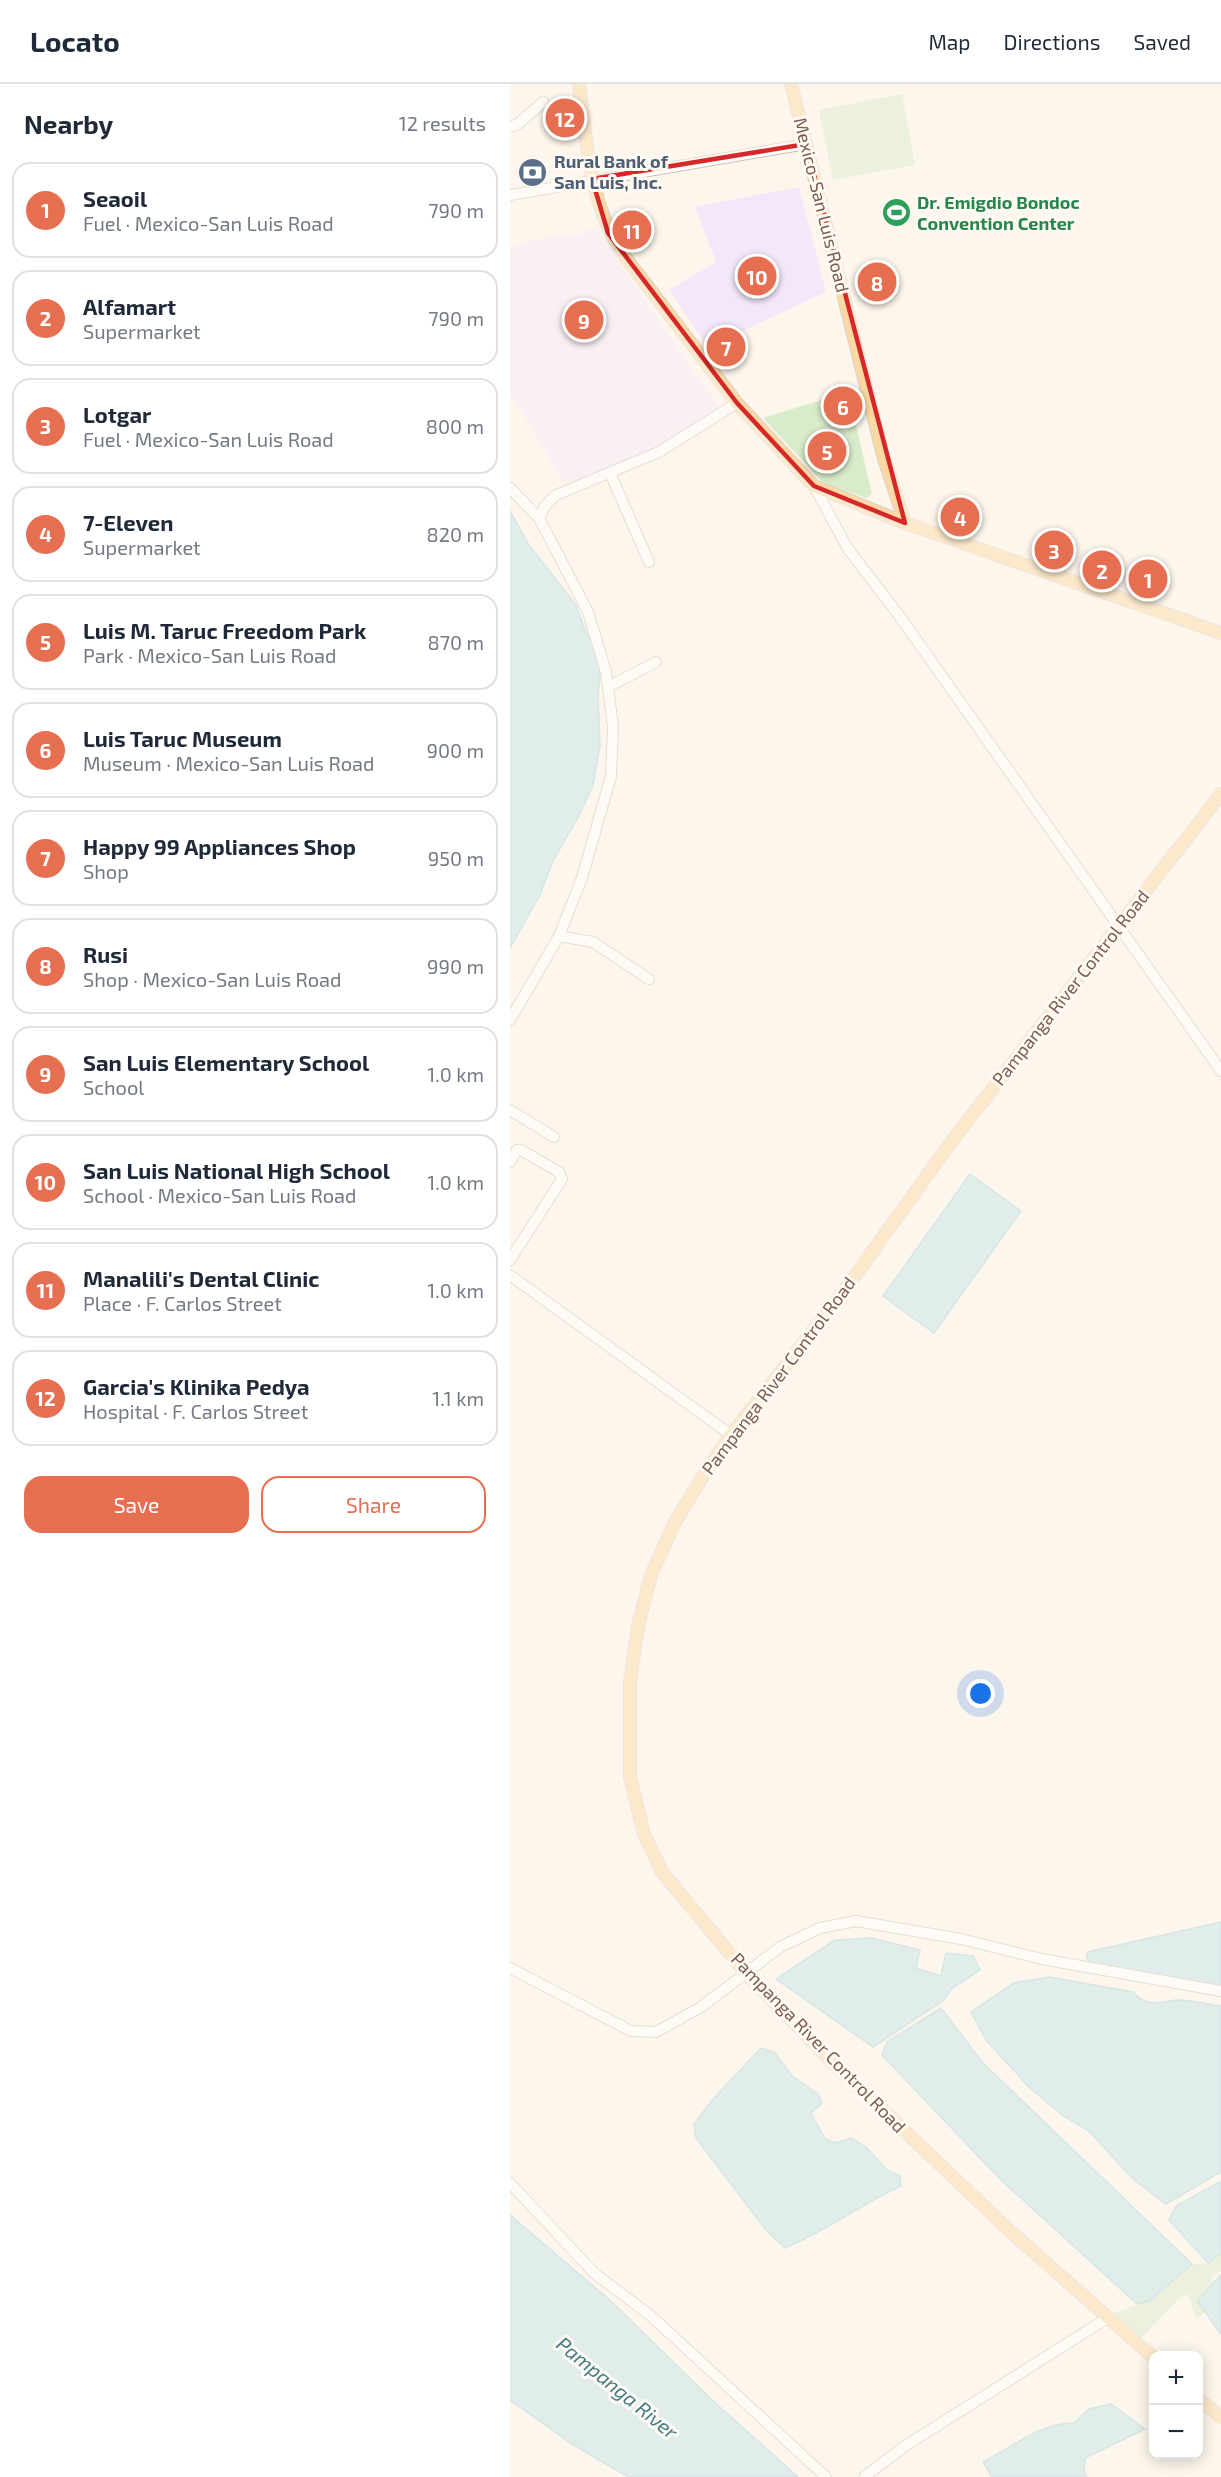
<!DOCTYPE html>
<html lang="en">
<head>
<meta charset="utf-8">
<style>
  :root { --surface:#fff; --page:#f2f2f3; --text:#1f2937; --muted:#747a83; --line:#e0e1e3; --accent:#e76f51 }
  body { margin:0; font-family:"Exo 2",sans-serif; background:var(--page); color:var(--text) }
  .controls { position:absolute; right:18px; bottom:18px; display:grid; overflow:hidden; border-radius:12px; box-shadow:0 3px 15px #0003 }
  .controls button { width:54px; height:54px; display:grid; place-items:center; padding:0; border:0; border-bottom:2px solid var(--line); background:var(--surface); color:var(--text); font:30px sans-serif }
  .you { position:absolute; left:471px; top:1610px; width:21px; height:21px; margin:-15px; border:4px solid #fff; border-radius:50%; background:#1a73e8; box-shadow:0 0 0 9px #1a73e833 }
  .badge { display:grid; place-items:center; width:39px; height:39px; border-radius:50%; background:var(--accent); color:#fff; font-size:20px; font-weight:700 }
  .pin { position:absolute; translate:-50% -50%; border:3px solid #fff; box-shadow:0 2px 6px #0006 }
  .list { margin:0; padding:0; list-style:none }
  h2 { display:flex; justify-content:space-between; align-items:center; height:78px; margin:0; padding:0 24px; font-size:26px }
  h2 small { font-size:20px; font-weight:400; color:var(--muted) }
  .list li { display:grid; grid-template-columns:39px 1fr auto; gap:18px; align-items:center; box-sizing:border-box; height:96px; margin:0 12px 12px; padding:0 12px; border:2px solid var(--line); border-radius:18px }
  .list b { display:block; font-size:22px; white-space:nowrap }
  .list p { margin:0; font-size:20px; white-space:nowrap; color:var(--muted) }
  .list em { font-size:20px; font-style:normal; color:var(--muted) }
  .actions { display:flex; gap:12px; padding:18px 24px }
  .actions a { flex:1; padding:14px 0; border:2px solid var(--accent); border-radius:18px; text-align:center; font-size:21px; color:var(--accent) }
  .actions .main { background:var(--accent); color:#fff }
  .map { position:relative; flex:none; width:711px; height:2393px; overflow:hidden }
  header { display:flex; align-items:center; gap:36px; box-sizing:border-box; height:84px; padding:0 30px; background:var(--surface); border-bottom:2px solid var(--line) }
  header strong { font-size:28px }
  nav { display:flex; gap:33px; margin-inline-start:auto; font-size:21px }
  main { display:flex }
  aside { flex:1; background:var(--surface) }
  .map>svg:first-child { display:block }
  .education { fill:#f3e8fa }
  .green { fill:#d8ecc9 }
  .water { fill:#bfe3e8; stroke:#a5d3da; stroke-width:1.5 }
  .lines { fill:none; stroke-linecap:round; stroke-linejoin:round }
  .minor-casing { stroke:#d1beb0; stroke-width:12 }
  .major-casing { stroke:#dad1cd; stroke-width:14 }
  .minor { stroke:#fff; stroke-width:10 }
  .major { stroke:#fbd9a5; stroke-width:12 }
  .marked { fill:none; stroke:#d62828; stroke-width:4.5; stroke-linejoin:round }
  .labels { text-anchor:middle; stroke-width:6; stroke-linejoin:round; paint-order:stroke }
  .service-label { font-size:18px; font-weight:bold; fill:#4e5e75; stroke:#fffaf3; text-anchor:start }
  .leisure-label { font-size:18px; font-weight:bold; fill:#27864d; stroke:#fffaf3; text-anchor:start }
  .street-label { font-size:18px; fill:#7a5c4d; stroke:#fffaf3 }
  .water-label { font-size:20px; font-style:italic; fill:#437c86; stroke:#fffaf3 }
</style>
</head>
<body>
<header>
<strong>Locato</strong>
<nav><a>Map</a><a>Directions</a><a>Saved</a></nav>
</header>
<main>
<aside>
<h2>Nearby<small>12 results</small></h2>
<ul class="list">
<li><span class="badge">1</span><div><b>Seaoil</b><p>Fuel · Mexico-San Luis Road</p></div><em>790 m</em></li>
<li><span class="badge">2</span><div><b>Alfamart</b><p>Supermarket</p></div><em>790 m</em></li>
<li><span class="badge">3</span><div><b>Lotgar</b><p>Fuel · Mexico-San Luis Road</p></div><em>800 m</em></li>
<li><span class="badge">4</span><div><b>7-Eleven</b><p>Supermarket</p></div><em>820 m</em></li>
<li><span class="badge">5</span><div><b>Luis M. Taruc Freedom Park</b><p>Park · Mexico-San Luis Road</p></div><em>870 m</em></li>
<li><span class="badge">6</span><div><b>Luis Taruc Museum</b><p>Museum · Mexico-San Luis Road</p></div><em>900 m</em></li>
<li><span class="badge">7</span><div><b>Happy 99 Appliances Shop</b><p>Shop</p></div><em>950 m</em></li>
<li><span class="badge">8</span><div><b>Rusi</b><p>Shop · Mexico-San Luis Road</p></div><em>990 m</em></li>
<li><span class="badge">9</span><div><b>San Luis Elementary School</b><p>School</p></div><em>1.0 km</em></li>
<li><span class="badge">10</span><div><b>San Luis National High School</b><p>School · Mexico-San Luis Road</p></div><em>1.0 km</em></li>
<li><span class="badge">11</span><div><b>Manalili's Dental Clinic</b><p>Place · F. Carlos Street</p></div><em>1.0 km</em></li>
<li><span class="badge">12</span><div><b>Garcia's Klinika Pedya</b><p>Hospital · F. Carlos Street</p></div><em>1.1 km</em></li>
</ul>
<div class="actions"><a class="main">Save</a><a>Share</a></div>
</aside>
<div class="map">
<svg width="711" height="2393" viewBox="0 0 711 2393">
  <rect width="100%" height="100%" fill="#fdf6ec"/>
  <!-- education -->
  <path class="education" d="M 289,103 L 316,208 L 198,263 L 159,206 L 206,178 L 185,123 Z
    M 85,144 L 210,325 L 138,368 L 86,391 L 54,399 L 0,309 L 0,164 L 20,157 L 58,150 L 63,152 Z"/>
  <!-- green -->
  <path class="green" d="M 392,10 L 405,81 L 323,96 L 309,26 Z
    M 338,308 L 362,410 L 356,414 L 313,399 L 253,334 Z
    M 711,2170 L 711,2187 L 701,2193 L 711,2206 L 711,2217 L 686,2235 L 678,2210 L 670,2214 L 631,2254 L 603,2229 L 639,2217 L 682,2180 L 698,2179 Z"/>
  <!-- water -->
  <path class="water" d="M 0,427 L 19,461 L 66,521 L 75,546 L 87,568 L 91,585 L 88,610 L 90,661 L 83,701 L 70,730 L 43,777 L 30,811 L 0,864 Z
    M 460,1090 L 511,1127 L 424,1249 L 373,1212 Z
    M 711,1838 L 711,1903 L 581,1880 L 576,1873 L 578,1868 Z
    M 361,1854 L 410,1866 L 406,1884 L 431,1892 L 436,1869 L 463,1872 L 470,1886 L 441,1905 L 434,1916 L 363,1963 L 266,1895 L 325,1856 Z
    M 539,1893 L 623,1908 C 637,1924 648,1918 667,1916 C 681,1915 697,1921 711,1922 L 711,2088 L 656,2120 L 622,2094 L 579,2047 L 552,2031 L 519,2003 L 476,1956 L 461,1928 L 504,1899 Z
    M 431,1924 L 472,1978 L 682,2180 L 639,2217 L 627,2220 L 490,2095 L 372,1971 L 377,1958 Z
    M 251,1964 L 265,1969 L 282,1992 L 308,2010 L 312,2019 L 301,2029 L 315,2055 L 325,2059 L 341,2054 L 356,2063 L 377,2086 L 390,2092 L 391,2102 C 351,2120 316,2147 275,2164 L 256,2146 L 186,2054 L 184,2040 L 203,2015 Z
    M 711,2097 L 711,2169 L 698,2179 L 659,2136 L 666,2122 Z
    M 0,2131 L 102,2218 L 202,2316 L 288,2393 L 118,2393 L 62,2360 L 0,2316 Z
    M 711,2191 L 711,2250 L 687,2217 Z
    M 601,2320 L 635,2345 L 575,2374 L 574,2386 L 577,2393 L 482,2393 L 473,2378 C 500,2364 533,2338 564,2339 L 579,2325 Z"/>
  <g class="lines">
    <defs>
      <path id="minor" d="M 0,43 L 8,40 L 33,18
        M 0,111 L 296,60
        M 100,389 L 139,478
        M 304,402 L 338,465 L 388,530 L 711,987
        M 0,404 L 29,434 L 78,528 L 96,588 L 103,643 L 101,692 L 72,794 L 49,852 L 0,936
        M 29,434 L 35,422 L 46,411 L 149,368 L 227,319
        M 98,603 L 146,578
        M 49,852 L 83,858 L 139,895
        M 0,1026 L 44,1053
        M 0,1078 L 7,1066 L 11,1066 L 49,1088 L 52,1095 L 0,1176
        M 0,1191 L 221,1351
        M 0,1884 L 121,1947 L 146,1948 L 191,1923 L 270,1863 L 310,1844 L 346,1837 L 451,1855 L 532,1875 L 711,1907
        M 0,2099 L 84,2189 L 141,2232 L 316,2393
        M 354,2393 L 395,2362 L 599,2233"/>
      <path id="major" d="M 69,0 C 77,57 79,119 112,169 L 227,319 L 304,402 L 395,439
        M 281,0 L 373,371 L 395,439 L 711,549
        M 644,2274 L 501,2148 L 320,1976 L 236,1889 L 152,1788 L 134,1750 L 120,1693 L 120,1598 L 128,1542 L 141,1491 L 165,1438 L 193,1392 L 221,1351 L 334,1207 L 442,1057 L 711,710
        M 688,2315 L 711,2333"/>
    </defs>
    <!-- minor casing -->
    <use href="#minor" class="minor-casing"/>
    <!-- major casing -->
    <use href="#major" class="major-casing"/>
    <!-- minor -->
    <use href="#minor" class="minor"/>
    <!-- major -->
    <use href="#major" class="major"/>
  </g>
  <!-- marked area -->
  <path d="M0 0H711V2393H0ZM 296,60 L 395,439 L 304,402 L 227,319 L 98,149 L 82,95 Z" fill="#fdf6ec" fill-opacity=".55" fill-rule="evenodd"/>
  <path class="marked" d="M 296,60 L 395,439 L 304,402 L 227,319 L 98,149 L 82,95 Z"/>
  <!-- icons -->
  <defs>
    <symbol id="bank-disc" viewBox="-11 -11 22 22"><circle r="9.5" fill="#5c6f8a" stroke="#fffaf3"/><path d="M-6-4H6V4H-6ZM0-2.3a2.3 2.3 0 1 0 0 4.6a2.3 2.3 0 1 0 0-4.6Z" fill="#fff"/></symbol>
    <symbol id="stadium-disc" viewBox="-11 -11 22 22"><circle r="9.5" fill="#2e9e5b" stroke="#fffaf3"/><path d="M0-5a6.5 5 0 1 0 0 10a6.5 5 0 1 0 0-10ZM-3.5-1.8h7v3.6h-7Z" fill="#fff"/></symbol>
  </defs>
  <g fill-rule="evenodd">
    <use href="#bank-disc" x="6" y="72" width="33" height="33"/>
    <use href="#stadium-disc" x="370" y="112" width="33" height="33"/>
  </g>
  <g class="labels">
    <!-- service labels -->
    <g class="service-label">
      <text x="44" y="84">Rural Bank of<tspan x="44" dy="21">San Luis, Inc.</tspan></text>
    </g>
    <!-- leisure labels -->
    <g class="leisure-label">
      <text x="407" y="125">Dr. Emigdio Bondoc<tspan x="407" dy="21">Convention Center</tspan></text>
    </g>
    <!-- street labels -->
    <g class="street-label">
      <text transform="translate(311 121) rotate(76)" y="6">Mexico-San Luis Road</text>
      <text transform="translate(561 904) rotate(-52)" y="6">Pampanga River Control Road</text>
      <text transform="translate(269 1292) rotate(-53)" y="6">Pampanga River Control Road</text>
      <text transform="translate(308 1959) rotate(46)" y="6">Pampanga River Control Road</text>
    </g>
    <!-- water labels -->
    <g class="water-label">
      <text transform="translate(107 2304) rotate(39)" y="7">Pampanga River</text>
    </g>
  </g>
</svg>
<div class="controls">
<button>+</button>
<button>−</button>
</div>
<div class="you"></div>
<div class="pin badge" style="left:638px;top:495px">1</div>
<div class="pin badge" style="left:592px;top:486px">2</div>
<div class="pin badge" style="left:544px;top:466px">3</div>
<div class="pin badge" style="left:450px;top:433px">4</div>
<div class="pin badge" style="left:317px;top:367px">5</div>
<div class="pin badge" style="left:333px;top:322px">6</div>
<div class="pin badge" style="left:216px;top:263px">7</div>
<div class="pin badge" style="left:367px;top:198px">8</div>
<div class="pin badge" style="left:74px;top:236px">9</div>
<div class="pin badge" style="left:247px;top:192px">10</div>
<div class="pin badge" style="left:122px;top:146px">11</div>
<div class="pin badge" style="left:55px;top:34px">12</div>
</div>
</main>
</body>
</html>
